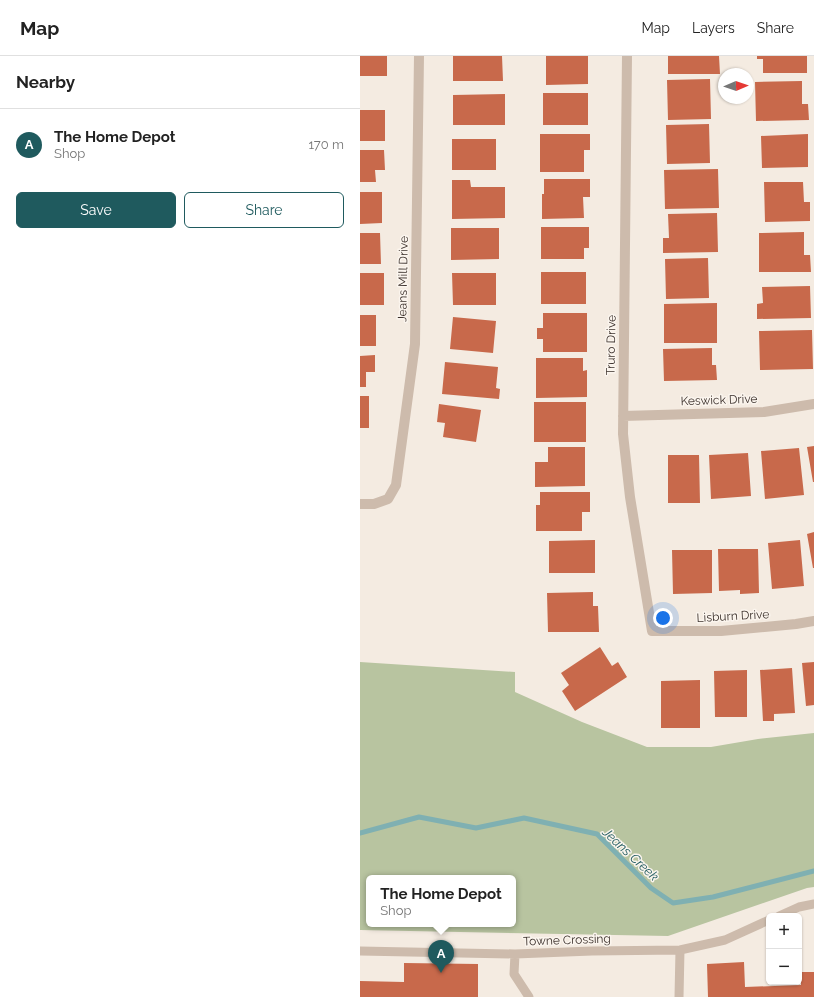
<!DOCTYPE html>
<html lang="en">
<head>
<meta charset="utf-8">
<style>
  :root { --surface:#fff; --page:#f6f6f6; --text:#222; --muted:#767676; --line:#e0e0e0; --accent:#1f5a5e }
  body { margin:0; font-family:Raleway,sans-serif; background:var(--page); color:var(--text) }
  .controls { position:absolute; right:12px; bottom:12px; display:grid; overflow:hidden; border-radius:6px; box-shadow:0 1px 3px #0004 }
  .controls button { width:36px; height:36px; display:grid; place-items:center; padding:0; border:0; border-bottom:1px solid var(--line); background:var(--surface); color:var(--text); font:20px sans-serif }
  .compass { position:absolute; left:358px; top:12px; width:36px; height:36px; border-radius:50%; background:var(--surface); box-shadow:0 1px 3px #0004; rotate:88deg }
  .you { position:absolute; left:303px; top:562px; width:14px; height:14px; margin:-10px; border:3px solid #fff; border-radius:50%; background:#1a73e8; box-shadow:0 0 0 6px #1a73e833 }
  .badge { display:grid; place-items:center; width:26px; height:26px; border-radius:50%; background:var(--accent); color:#fff; font-size:13px; font-weight:700 }
  .pin { position:absolute; translate:-50% -33px; filter:drop-shadow(0 1px 2px #0008) }
  .pin::after { content:''; position:absolute; top:21px; width:14px; height:12px; background:inherit; clip-path:polygon(0 0,100% 0,50% 100%) }
  .popup { position:absolute; left:6px; top:819px; width:150px; height:52px; box-sizing:border-box; display:grid; place-content:center; border-radius:6px; background:var(--surface); filter:drop-shadow(0 1px 3px #0005); font-size:13px; white-space:nowrap; color:var(--muted) }
  .popup b { font-size:15px; color:var(--text) }
  .popup::after { content:''; position:absolute; left:50%; top:100%; margin-left:-8px; border:8px solid transparent; border-top-color:var(--surface) }
  .list { margin:0; padding:0; list-style:none }
  h2 { display:flex; justify-content:space-between; align-items:center; height:52px; margin:0; padding:0 16px; font-size:17px }
  h2 small { font-size:13px; font-weight:400; color:var(--muted) }
  .list li { display:grid; grid-template-columns:26px 1fr auto; gap:12px; align-items:center; box-sizing:border-box; height:72px; padding:0 16px; border-top:1px solid var(--line) }
  .list b { display:block; font-size:15px; white-space:nowrap }
  .list p { margin:0; font-size:13px; white-space:nowrap; color:var(--muted) }
  .list em { font-size:13px; font-style:normal; color:var(--muted) }
  .actions { display:flex; gap:8px; padding:12px 16px }
  .actions a { flex:1; padding:9px 0; border:1px solid var(--accent); border-radius:6px; text-align:center; font-size:14px; color:var(--accent) }
  .actions .main { background:var(--accent); color:#fff }
  .map { position:relative; flex:none; width:454px; height:941px; overflow:hidden }
  header { display:flex; align-items:center; gap:24px; box-sizing:border-box; height:56px; padding:0 20px; background:var(--surface); border-bottom:1px solid var(--line) }
  header strong { font-size:19px }
  nav { display:flex; gap:22px; margin-inline-start:auto; font-size:14px }
  main { display:flex }
  aside { flex:1; background:var(--surface) }
  .map>svg:first-child { display:block }
  .green { fill:#b8c4a0; fill-rule:evenodd }
  .lines { fill:none; stroke-linecap:round; stroke-linejoin:round }
  .stream { stroke:#7fb0b2; stroke-width:5 }
  .building { fill:#c8694b }
  .service { stroke:#cdbbac; stroke-width:9 }
  .minor { stroke:#cdbbac; stroke-width:10 }
  .labels { text-anchor:middle; stroke-width:3; stroke-linejoin:round; paint-order:stroke }
  .street-label { font-size:12px; fill:#3b302b; stroke:#fbf5ee }
  .water-label { font-size:13px; font-style:italic; fill:#1f5a5e; stroke:#fbf5ee }
</style>
</head>
<body>
<header>
<strong>Map</strong>
<nav><a>Map</a><a>Layers</a><a>Share</a></nav>
</header>
<main>
<aside>
<h2>Nearby<small></small></h2>
<ul class="list">
<li><span class="badge">A</span><div><b>The Home Depot</b><p>Shop</p></div><em>170 m</em></li>
</ul>
<div class="actions"><a class="main">Save</a><a>Share</a></div>
</aside>
<div class="map">
<svg width="454" height="941" viewBox="0 0 454 941">
  <rect width="100%" height="100%" fill="#f4ebe1"/>
  <!-- green -->
  <path class="green" d="M 0,606 L 155,616 L 155,636 L 222,666 L 287,691 L 351,691 L 398,683 L 454,677 L 454,831 L 447,832 L 308,880 L 0,874 ZM 9,822 L 153,822 L 153,868 L 9,868 Z"/>
  <g class="lines">
    <!-- stream -->
    <path class="stream" d="M 0,777 L 59,761 L 116,772 L 164,762 L 237,778 L 291,832 L 313,847 L 353,841 L 454,815"/>
  </g>
  <!-- building -->
  <path class="building" d="M 0,0 L 27,0 L 27,20 L 0,20 Z
    M 93,0 L 142,0 L 143,25 L 93,25 Z
    M 186,0 L 228,0 L 228,28 L 186,29 Z
    M 308,0 L 359,0 L 360,18 L 308,18 Z
    M 397,0 L 447,0 L 447,17 L 403,17 L 403,3 L 397,3 Z
    M 350,23 L 351,63 L 308,64 L 307,24 Z
    M 442,25 L 442,48 L 448,48 L 449,64 L 396,65 L 395,26 Z
    M 183,37 L 228,37 L 228,69 L 183,69 Z
    M 145,38 L 145,69 L 93,69 L 93,39 Z
    M 0,54 L 25,54 L 25,85 L 0,85 Z
    M 349,68 L 350,107 L 307,108 L 306,69 Z
    M 180,78 L 230,78 L 230,94 L 224,94 L 224,116 L 180,116 Z
    M 448,78 L 448,111 L 402,112 L 401,80 Z
    M 92,83 L 136,83 L 136,114 L 92,114 Z
    M 0,94 L 24,94 L 25,114 L 15,114 L 16,126 L 0,126 Z
    M 358,113 L 359,152 L 305,153 L 304,114 Z
    M 184,123 L 230,123 L 230,141 L 223,141 L 224,162 L 182,163 L 182,138 L 184,138 Z
    M 92,124 L 110,124 L 111,131 L 145,131 L 145,162 L 92,163 Z
    M 404,126 L 443,126 L 444,146 L 450,146 L 450,165 L 405,166 Z
    M 0,136 L 22,136 L 22,167 L 0,168 Z
    M 357,157 L 358,196 L 303,197 L 303,182 L 309,182 L 308,158 Z
    M 181,171 L 229,171 L 229,192 L 224,192 L 224,203 L 181,203 Z
    M 91,172 L 139,172 L 139,203 L 91,204 Z
    M 444,176 L 444,199 L 450,199 L 451,216 L 399,216 L 399,177 Z
    M 0,177 L 20,177 L 21,208 L 0,208 Z
    M 348,202 L 349,242 L 306,243 L 305,203 Z
    M 181,216 L 226,216 L 226,248 L 181,248 Z
    M 0,217 L 24,217 L 24,249 L 0,249 Z
    M 92,217 L 136,217 L 136,249 L 93,249 Z
    M 450,230 L 451,262 L 397,263 L 397,248 L 403,247 L 402,231 Z
    M 357,247 L 357,287 L 304,287 L 304,248 Z
    M 183,257 L 227,257 L 227,296 L 183,296 L 183,283 L 177,283 L 177,272 L 183,272 Z
    M 0,259 L 16,259 L 16,290 L 0,290 Z
    M 93,261 L 136,265 L 133,297 L 90,293 Z
    M 452,274 L 453,313 L 400,314 L 399,275 Z
    M 352,292 L 352,309 L 356,309 L 357,324 L 304,325 L 303,293 Z
    M 15,299 L 15,316 L 6,316 L 6,331 L 0,331 L 0,300 Z
    M 176,302 L 223,302 L 223,315 L 227,314 L 227,341 L 176,342 Z
    M 85,306 L 138,311 L 136,332 L 140,333 L 139,343 L 82,338 Z
    M 0,340 L 9,340 L 9,372 L 0,372 Z
    M 174,346 L 226,346 L 226,386 L 174,386 Z
    M 79,348 L 121,354 L 116,386 L 83,381 L 85,367 L 77,366 Z
    M 454,390 L 454,426 L 453,426 L 447,391 Z
    M 188,391 L 225,391 L 225,430 L 175,431 L 175,406 L 188,406 Z
    M 439,392 L 444,439 L 405,443 L 401,395 Z
    M 388,397 L 391,440 L 351,443 L 349,399 Z
    M 308,399 L 339,399 L 340,447 L 308,447 Z
    M 180,436 L 230,436 L 230,456 L 222,456 L 222,475 L 176,475 L 176,449 L 180,449 Z
    M 454,476 L 454,512 L 453,512 L 447,478 Z
    M 235,484 L 235,517 L 189,517 L 189,485 Z
    M 440,484 L 444,530 L 412,533 L 408,487 Z
    M 358,493 L 398,493 L 399,537 L 380,538 L 380,534 L 359,535 Z
    M 312,494 L 352,494 L 352,537 L 313,538 Z
    M 233,536 L 233,550 L 238,550 L 239,576 L 188,576 L 187,537 Z
    M 240,591 L 252,610 L 258,606 L 267,621 L 215,655 L 202,635 L 209,629 L 201,617 Z
    M 454,606 L 454,649 L 446,650 L 442,607 Z
    M 432,612 L 435,657 L 414,658 L 414,665 L 403,665 L 400,614 Z
    M 387,614 L 387,661 L 355,661 L 354,615 Z
    M 340,624 L 340,672 L 301,672 L 301,625 Z
    M 384,906 L 385,931 L 441,929 L 441,916 L 454,916 L 454,941 L 348,941 L 347,908 Z
    M 44,907 L 118,908 L 118,941 L 0,941 L 0,925 L 44,926 Z"/>
  <g class="lines">
    <!-- service -->
    <path class="service" d="M 419,860 L 439,851 L 454,848
      M 0,895 L 155,898 L 232,895 L 320,894 L 365,884 L 409,864
      M 155,898 L 154,918 L 169,941
      M 319,941 L 320,894"/>
    <!-- minor -->
    <path class="minor" d="M 267,0 L 263,378 L 270,441 L 292,575 L 361,575 L 436,568 L 454,565
      M 263,360 L 404,356 L 454,348
      M 0,448 L 14,448 L 28,443 L 36,429 L 55,288 L 59,0"/>
  </g>
  <g class="labels">
    <!-- street labels -->
    <g class="street-label">
      <text transform="translate(43 223) rotate(-89)" y="4">Jeans Mill Drive</text>
      <text transform="translate(251 289) rotate(-89)" y="4">Truro Drive</text>
      <text transform="translate(359 344) rotate(-2)" y="4">Keswick Drive</text>
      <text transform="translate(373 560) rotate(-3)" y="4">Lisburn Drive</text>
      <text transform="translate(207 884) rotate(-2)" y="4">Towne Crossing</text>
    </g>
    <!-- water labels -->
    <g class="water-label">
      <text transform="translate(271 798) rotate(43)" y="5">Jeans Creek</text>
    </g>
  </g>
</svg>
<div class="controls">
<button>+</button>
<button>−</button>
</div>
<svg class="compass" viewBox="-18 -18 36 36"><path d="M0-13l5 13h-10z" fill="#e53935"/><path d="M0 13l5-13h-10z" fill="#767676"/></svg>
<div class="you"></div>
<div class="pin badge" style="left:81px;top:917px">A</div>
<div class="popup"><b>The Home Depot</b>Shop</div>
</div>
</main>
</body>
</html>
